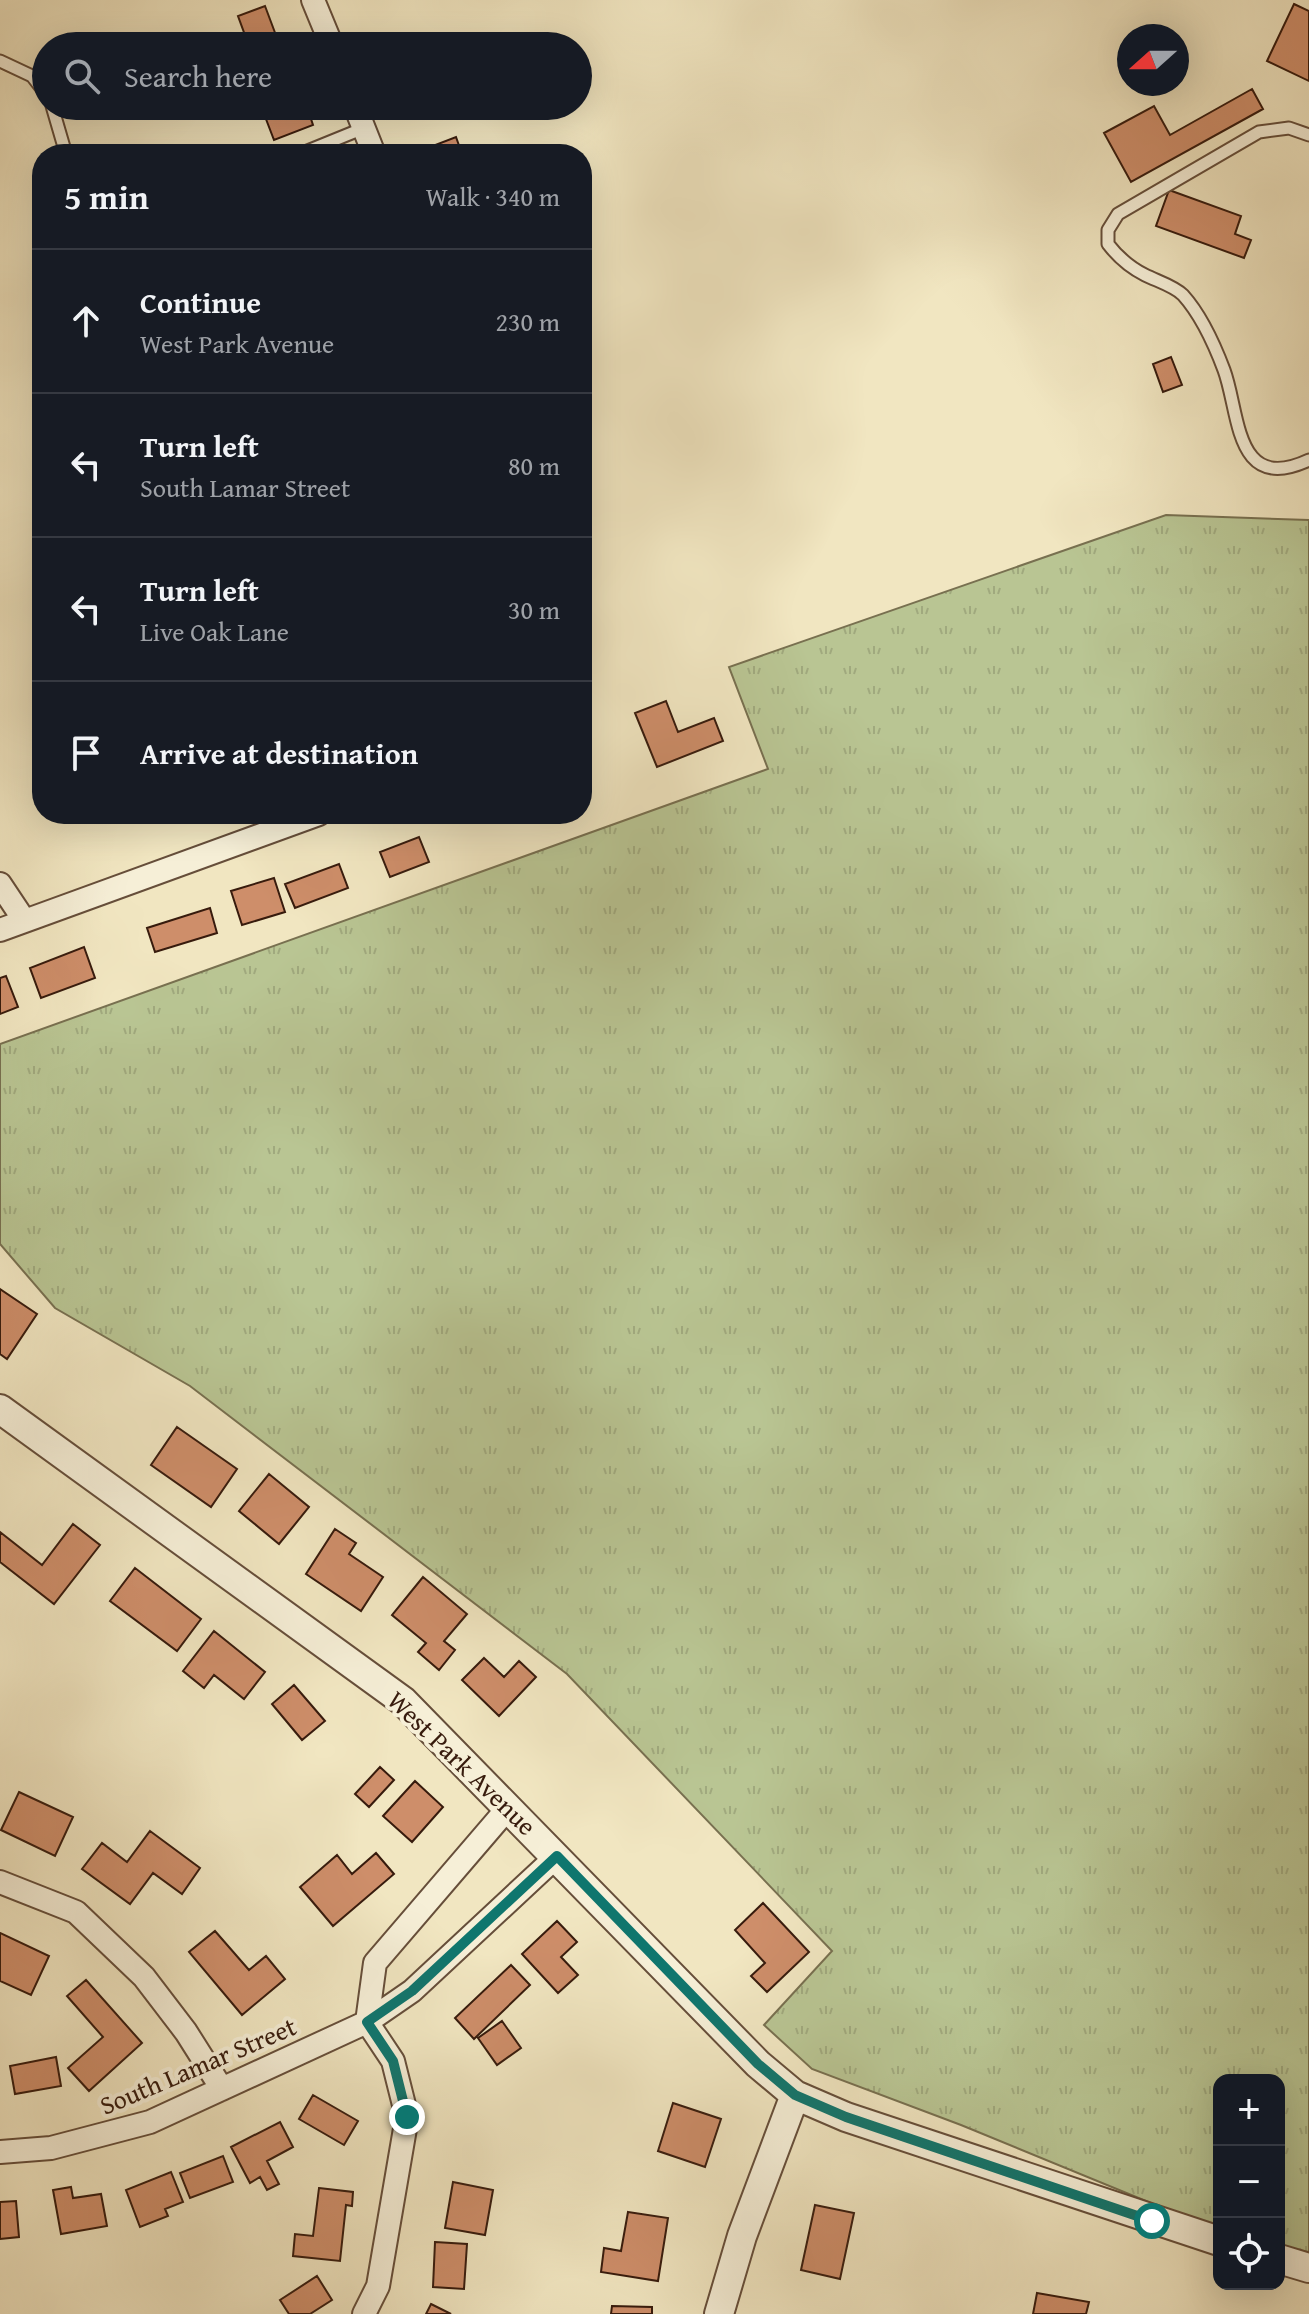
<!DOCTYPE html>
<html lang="en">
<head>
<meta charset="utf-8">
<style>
  :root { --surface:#171b24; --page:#242831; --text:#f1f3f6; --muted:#9ea1a6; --line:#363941 }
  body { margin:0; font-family:"Gentium Book Plus",serif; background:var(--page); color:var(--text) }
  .controls { position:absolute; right:24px; bottom:24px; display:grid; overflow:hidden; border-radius:16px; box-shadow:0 8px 32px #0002 }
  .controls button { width:72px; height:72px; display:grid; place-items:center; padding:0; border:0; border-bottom:2px solid var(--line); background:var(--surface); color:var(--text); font:40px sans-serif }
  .compass { position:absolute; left:1117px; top:24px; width:72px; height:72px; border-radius:50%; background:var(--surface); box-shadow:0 8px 32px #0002; rotate:249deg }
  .stop { position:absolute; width:24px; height:24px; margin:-18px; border:6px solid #0f766e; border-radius:50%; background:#fff }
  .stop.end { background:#0f766e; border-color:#fff; box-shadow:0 2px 8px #0008 }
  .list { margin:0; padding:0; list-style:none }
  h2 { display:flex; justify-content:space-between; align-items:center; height:104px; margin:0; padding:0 32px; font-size:34px }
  h2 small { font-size:26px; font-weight:400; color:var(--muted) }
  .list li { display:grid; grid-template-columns:52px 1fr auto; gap:24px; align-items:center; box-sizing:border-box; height:144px; padding:0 32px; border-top:2px solid var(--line) }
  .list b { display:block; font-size:30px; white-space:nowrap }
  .list p { margin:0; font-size:26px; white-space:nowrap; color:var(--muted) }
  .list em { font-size:26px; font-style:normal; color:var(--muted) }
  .icon { flex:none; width:44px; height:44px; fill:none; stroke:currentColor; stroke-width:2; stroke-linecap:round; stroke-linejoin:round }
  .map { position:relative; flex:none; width:1309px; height:2314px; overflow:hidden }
  .search { position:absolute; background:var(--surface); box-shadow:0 8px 32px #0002; left:32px; top:32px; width:560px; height:88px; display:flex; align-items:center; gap:20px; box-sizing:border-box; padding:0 28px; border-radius:44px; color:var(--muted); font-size:30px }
  .panel { position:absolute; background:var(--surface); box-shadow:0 8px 32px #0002; left:32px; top:144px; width:560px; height:680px; border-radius:32px }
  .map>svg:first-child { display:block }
  .grass { fill:url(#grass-tufts); stroke:#787050; stroke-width:2 }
  .building { fill:#ce8e6a; stroke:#371b0d; stroke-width:2 }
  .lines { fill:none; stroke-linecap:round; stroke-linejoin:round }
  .service-casing { stroke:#664e3a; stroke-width:15 }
  .minor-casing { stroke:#664e3a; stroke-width:26 }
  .tertiary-casing { stroke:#664e3a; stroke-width:32 }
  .service { stroke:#f6efd7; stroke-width:11 }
  .minor { stroke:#f6efd7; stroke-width:22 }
  .tertiary { stroke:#f6efd7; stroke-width:28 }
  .route { stroke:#0f766e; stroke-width:10 }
  .labels { text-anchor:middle; stroke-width:8; stroke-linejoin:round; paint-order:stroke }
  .street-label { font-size:26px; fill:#371b0d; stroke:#f6efd7 }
</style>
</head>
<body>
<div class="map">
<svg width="1309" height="2314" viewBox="0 0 1309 2314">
  <defs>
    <pattern id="grass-tufts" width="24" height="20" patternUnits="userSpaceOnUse" patternTransform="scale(2)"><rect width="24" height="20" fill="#b9c593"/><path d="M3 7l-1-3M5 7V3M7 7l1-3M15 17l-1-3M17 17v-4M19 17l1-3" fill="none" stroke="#a0a97e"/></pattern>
  </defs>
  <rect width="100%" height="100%" fill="#f1e6c1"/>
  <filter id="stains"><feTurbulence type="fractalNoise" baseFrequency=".0025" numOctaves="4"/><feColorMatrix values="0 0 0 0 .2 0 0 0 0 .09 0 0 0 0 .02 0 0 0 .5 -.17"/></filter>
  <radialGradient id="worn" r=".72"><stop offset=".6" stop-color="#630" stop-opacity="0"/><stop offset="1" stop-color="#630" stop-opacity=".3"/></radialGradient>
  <!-- grass -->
  <path class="grass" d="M 1166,515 L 1309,520 L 1309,2260 L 1279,2253 L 1279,2080 L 1219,2080 L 1219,2231 L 961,2125 L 812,2069 L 764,2025 L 832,1951 L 567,1674 L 190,1386 L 55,1308 L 0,1244 L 0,1044 L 768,769 L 729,667 Z"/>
  <!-- building -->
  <path class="building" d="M 1294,4 L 1309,11 L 1309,81 L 1267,61 Z
    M 265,6 L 277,38 L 249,46 L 238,16 Z
    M 1252,89 L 1263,109 L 1131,182 L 1104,133 L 1154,106 L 1170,135 Z
    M 261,106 L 296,106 L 300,117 L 309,113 L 313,125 L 274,140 Z
    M 456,137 L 462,154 L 412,154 Z
    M 338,145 L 341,154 L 313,154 Z
    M 1169,190 L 1241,216 L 1235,234 L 1251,240 L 1244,258 L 1156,226 Z
    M 1171,357 L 1182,385 L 1163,392 L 1153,364 Z
    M 666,701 L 678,732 L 714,718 L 723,741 L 657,767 L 635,713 Z
    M 419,837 L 429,862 L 390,877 L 380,852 Z
    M 339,864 L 348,888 L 295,908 L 285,884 Z
    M 274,878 L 285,912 L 242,925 L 231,891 Z
    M 210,908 L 217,933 L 155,952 L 147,928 Z
    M 84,947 L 95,978 L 41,998 L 30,968 Z
    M 6,976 L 18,1007 L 0,1014 L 0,978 Z
    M 0,1289 L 37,1314 L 7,1359 L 0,1354 Z
    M 177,1427 L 237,1469 L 211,1507 L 151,1465 Z
    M 269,1474 L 309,1507 L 279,1544 L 239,1511 Z
    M 73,1524 L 100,1545 L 54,1604 L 0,1562 L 0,1532 L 42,1565 Z
    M 335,1529 L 356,1543 L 349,1554 L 383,1577 L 361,1611 L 306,1574 Z
    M 135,1568 L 201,1619 L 177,1651 L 110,1601 Z
    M 423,1577 L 467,1614 L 444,1641 L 455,1650 L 439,1670 L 418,1652 L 426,1643 L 392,1615 Z
    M 214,1631 L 265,1672 L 244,1699 L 214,1675 L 204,1688 L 183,1671 Z
    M 484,1658 L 504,1677 L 519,1661 L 536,1677 L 499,1716 L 462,1680 Z
    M 294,1685 L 325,1721 L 302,1740 L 272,1704 Z
    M 380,1767 L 394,1780 L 369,1807 L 355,1794 Z
    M 415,1781 L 443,1807 L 412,1842 L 383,1816 Z
    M 19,1792 L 73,1817 L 55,1856 L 1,1830 Z
    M 150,1831 L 200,1868 L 182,1894 L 153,1873 L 130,1904 L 82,1869 L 102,1843 L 127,1862 Z
    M 376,1853 L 394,1874 L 333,1926 L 300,1887 L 337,1855 L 352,1874 Z
    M 763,1903 L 809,1952 L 767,1992 L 751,1976 L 765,1963 L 735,1930 Z
    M 557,1921 L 577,1942 L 561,1957 L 578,1975 L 558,1993 L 522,1954 Z
    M 215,1931 L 249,1970 L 266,1956 L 285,1979 L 242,2015 L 189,1952 Z
    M 0,1933 L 49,1956 L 31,1995 L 0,1981 Z
    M 511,1965 L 530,1985 L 474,2039 L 455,2018 Z
    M 86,1980 L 142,2043 L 89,2091 L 68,2068 L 103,2037 L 67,1996 Z
    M 502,2021 L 521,2048 L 497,2065 L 478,2038 Z
    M 56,2057 L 61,2086 L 15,2094 L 10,2066 Z
    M 313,2095 L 358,2121 L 344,2145 L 299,2119 Z
    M 673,2103 L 721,2119 L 705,2167 L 658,2151 Z
    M 280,2122 L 293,2147 L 267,2161 L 279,2184 L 267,2190 L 260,2177 L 250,2183 L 231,2147 Z
    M 223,2156 L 233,2182 L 190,2198 L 180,2173 Z
    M 171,2172 L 183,2202 L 165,2209 L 168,2216 L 140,2227 L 126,2190 Z
    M 453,2182 L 493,2190 L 485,2235 L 445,2228 Z
    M 71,2187 L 73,2198 L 101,2194 L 107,2226 L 61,2234 L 53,2190 Z
    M 319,2188 L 353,2192 L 352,2206 L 346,2205 L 340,2261 L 293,2256 L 295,2234 L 313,2236 Z
    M 16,2201 L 19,2237 L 0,2239 L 0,2202 Z
    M 815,2205 L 854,2213 L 840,2279 L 801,2270 Z
    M 628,2212 L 668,2218 L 658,2281 L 601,2272 L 604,2248 L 621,2251 Z
    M 435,2242 L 467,2244 L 464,2289 L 433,2287 Z
    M 317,2276 L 332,2300 L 310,2314 L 289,2314 L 280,2300 Z
    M 1037,2293 L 1089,2302 L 1086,2314 L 1033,2314 Z
    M 431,2304 L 451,2314 L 426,2314 Z
    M 612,2306 L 652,2307 L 652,2314 L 611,2314 Z"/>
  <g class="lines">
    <defs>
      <path id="service" d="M 0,61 L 32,76 L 46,94
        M 52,106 L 66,154
        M 1309,135 L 1289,128 L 1259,132 L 1118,214 L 1108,230 L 1108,244 C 1118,257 1131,268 1145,275 C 1157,281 1174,286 1183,295 C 1201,315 1215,346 1224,370 C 1240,413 1234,495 1309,460
        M 300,154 L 364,128"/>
      <path id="minor" d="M 313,0 L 332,46
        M 355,106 L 374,154
        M 0,884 L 24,920
        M 0,930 L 319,814
        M 0,1882 L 76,1912 L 144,1977 L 186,2032 L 222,2089
        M 367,2022 L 375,1963 L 508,1808
        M 0,2152 L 51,2148 L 150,2122 L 367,2022 L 412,1991 L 557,1856
        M 364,2314 L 378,2286 L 407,2117 L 393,2061 L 367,2022"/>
      <path id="tertiary" d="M 0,1409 L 403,1701 L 758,2064 L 795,2095 L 846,2117 L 1219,2241
        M 1279,2259 L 1309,2268
        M 719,2314 L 742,2236 L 795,2095"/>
    </defs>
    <!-- service casing -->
    <use href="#service" class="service-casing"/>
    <!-- minor casing -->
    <use href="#minor" class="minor-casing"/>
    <!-- tertiary casing -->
    <use href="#tertiary" class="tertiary-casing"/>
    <!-- service -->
    <use href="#service" class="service"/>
    <!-- minor -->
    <use href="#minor" class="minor"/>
    <!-- tertiary -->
    <use href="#tertiary" class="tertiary"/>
  </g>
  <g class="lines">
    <!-- route -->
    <path class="route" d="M 407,2117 L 393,2061 L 367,2022 L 412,1991 L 557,1856 L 758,2064 L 795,2095 L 846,2117 L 1152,2221"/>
  </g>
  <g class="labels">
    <!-- street labels -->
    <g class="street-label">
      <text transform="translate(462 1763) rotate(44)" y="9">West Park Avenue</text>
      <text transform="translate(198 2066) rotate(-23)" y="9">South Lamar Street</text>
    </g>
  </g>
  <rect width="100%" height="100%" filter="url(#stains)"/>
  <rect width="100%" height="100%" fill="url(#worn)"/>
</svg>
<div class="controls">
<button>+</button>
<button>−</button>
<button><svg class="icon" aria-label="locate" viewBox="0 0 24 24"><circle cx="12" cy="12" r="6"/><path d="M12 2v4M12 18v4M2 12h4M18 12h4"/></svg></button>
</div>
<svg class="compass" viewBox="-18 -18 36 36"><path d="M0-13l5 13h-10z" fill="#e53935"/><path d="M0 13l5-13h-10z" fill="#9ea1a6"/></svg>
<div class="stop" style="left:1152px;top:2221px"></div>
<div class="stop end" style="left:407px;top:2117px"></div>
<div class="search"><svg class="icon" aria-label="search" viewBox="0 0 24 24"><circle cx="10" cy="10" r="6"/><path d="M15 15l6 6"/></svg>Search here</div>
<section class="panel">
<h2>5 min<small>Walk · 340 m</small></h2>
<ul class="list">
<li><svg class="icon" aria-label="ahead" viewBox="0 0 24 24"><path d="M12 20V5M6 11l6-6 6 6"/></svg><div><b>Continue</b><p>West Park Avenue</p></div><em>230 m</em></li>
<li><svg class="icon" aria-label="left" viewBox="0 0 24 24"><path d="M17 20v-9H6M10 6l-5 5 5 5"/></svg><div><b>Turn left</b><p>South Lamar Street</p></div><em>80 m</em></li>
<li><svg class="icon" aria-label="left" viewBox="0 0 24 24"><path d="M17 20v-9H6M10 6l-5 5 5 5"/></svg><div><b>Turn left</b><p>Live Oak Lane</p></div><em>30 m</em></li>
<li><svg class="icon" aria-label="arrive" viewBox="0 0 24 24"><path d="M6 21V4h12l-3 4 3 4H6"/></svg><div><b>Arrive at destination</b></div></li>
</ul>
</section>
</div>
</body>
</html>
